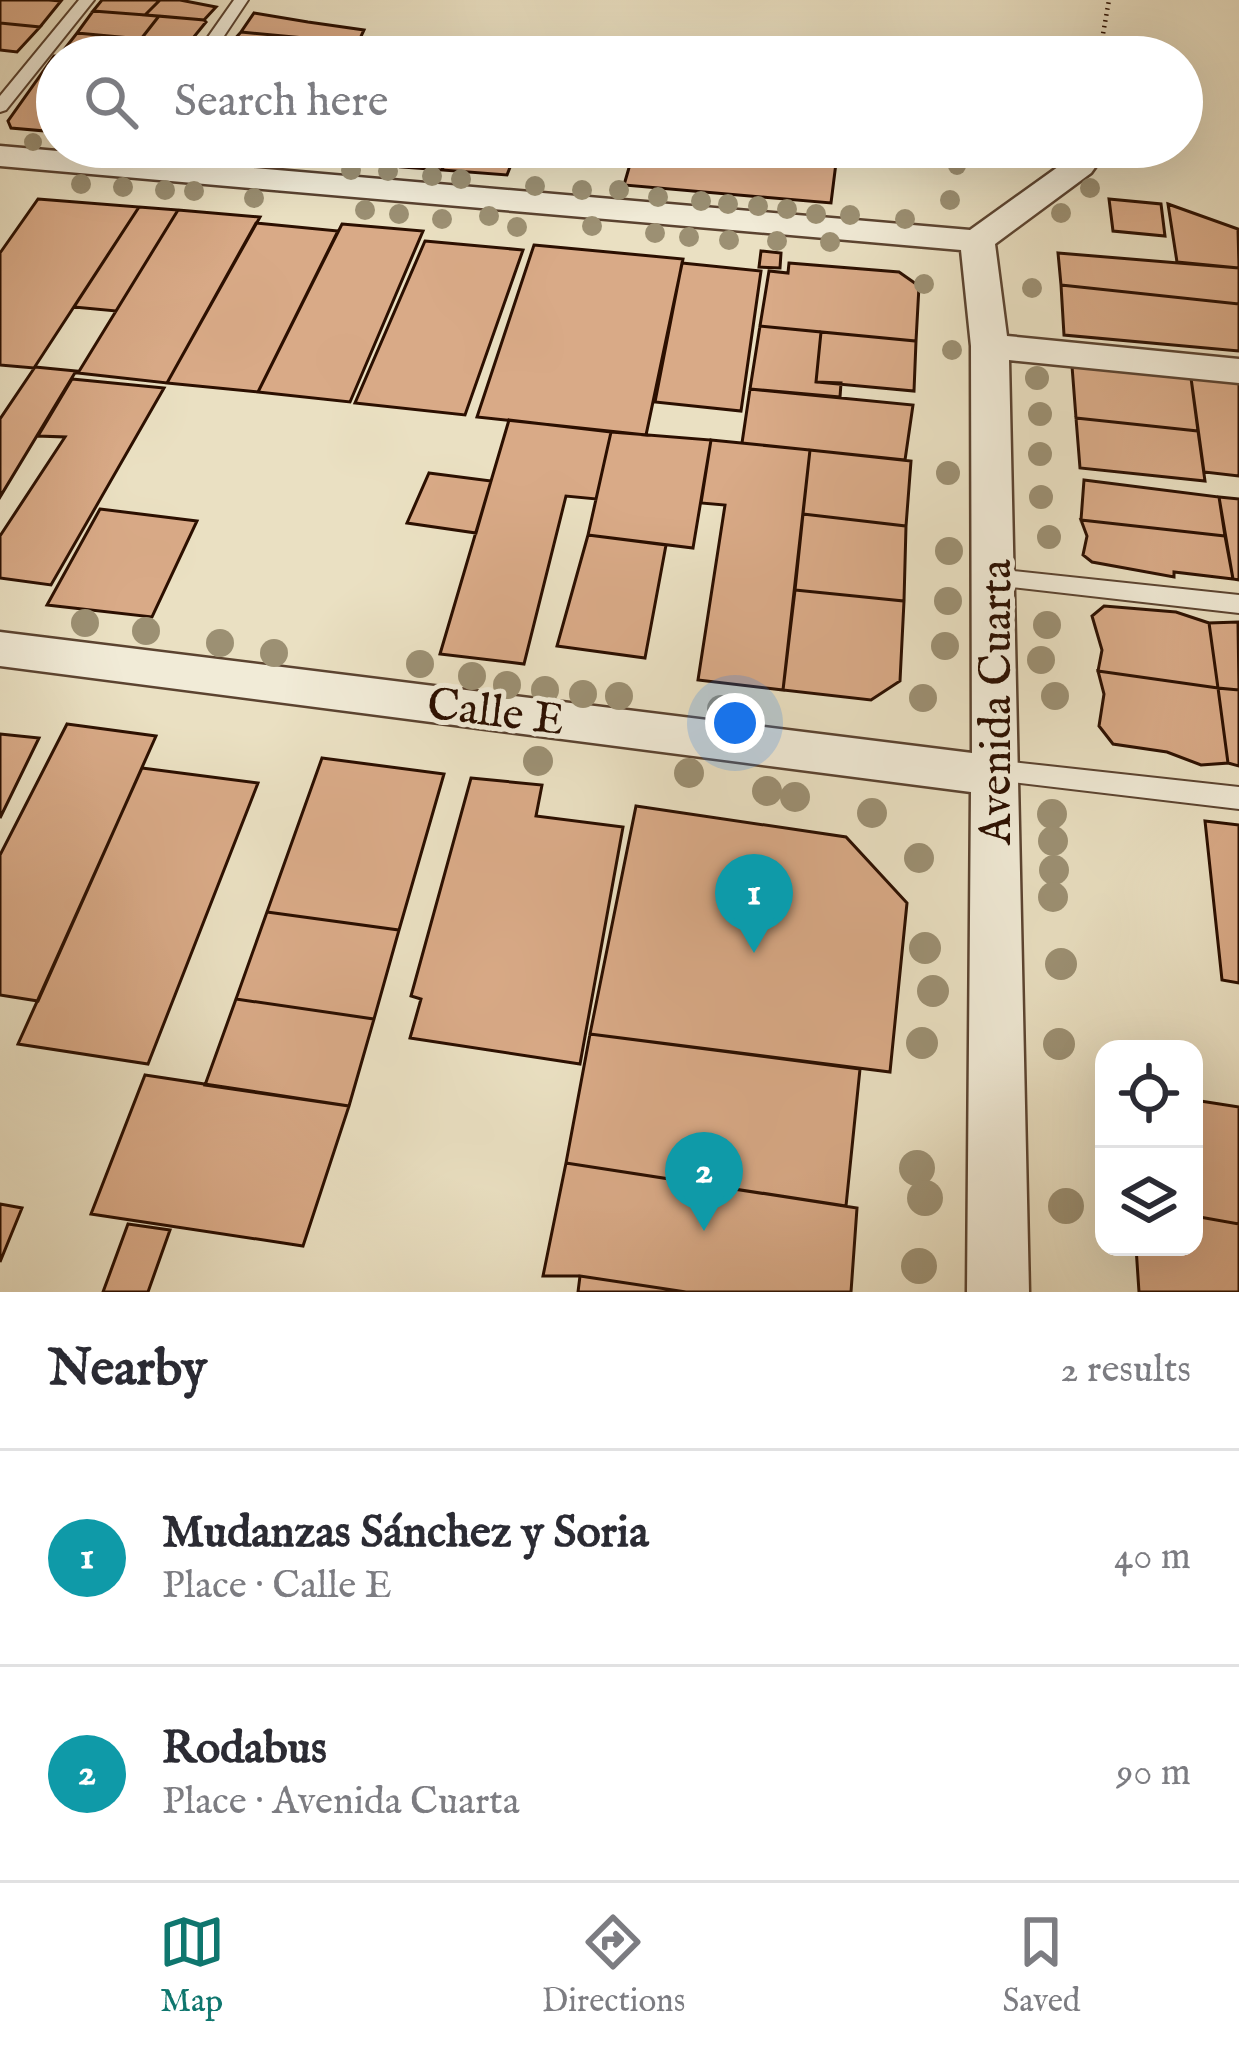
<!DOCTYPE html>
<html lang="en">
<head>
<meta charset="utf-8">
<style>
  :root { --surface:#fff; --page:#f2f2f3; --text:#2b2b33; --muted:#7c7c81; --line:#e1e1e2; --accent:#0f766e }
  body { margin:0; font-family:"IM FELL English",serif; background:var(--page); color:var(--text) }
  .controls { position:absolute; right:36px; bottom:36px; display:grid; overflow:hidden; border-radius:24px; box-shadow:0 12px 48px #0002 }
  .controls button { width:108px; height:108px; display:grid; place-items:center; padding:0; border:0; border-bottom:3px solid var(--line); background:var(--surface); color:var(--text); font:60px sans-serif }
  .you { position:absolute; left:735px; top:723px; width:42px; height:42px; margin:-30px; border:9px solid #fff; border-radius:50%; background:#1a73e8; box-shadow:0 0 0 18px #1a73e833 }
  .badge { display:grid; place-items:center; width:78px; height:78px; border-radius:50%; background:var(--accent); color:#fff; font-size:39px; font-weight:700 }
  .pin { position:absolute; translate:-50% -99px; filter:drop-shadow(0 3px 6px #0008) }
  .pin::after { content:''; position:absolute; top:63px; width:42px; height:36px; background:inherit; clip-path:polygon(0 0,100% 0,50% 100%) }
  .list { margin:0; padding:0; list-style:none }
  h2 { display:flex; justify-content:space-between; align-items:center; height:156px; margin:0; padding:0 48px; font-size:51px }
  h2 small { font-size:39px; font-weight:400; color:var(--muted) }
  .list li { display:grid; grid-template-columns:78px 1fr auto; gap:36px; align-items:center; box-sizing:border-box; height:216px; padding:0 48px; border-top:3px solid var(--line) }
  .list b { display:block; font-size:45px; white-space:nowrap }
  .list p { margin:0; font-size:39px; white-space:nowrap; color:var(--muted) }
  .list em { font-size:39px; font-style:normal; color:var(--muted) }
  .icon { flex:none; width:66px; height:66px; fill:none; stroke:currentColor; stroke-width:2; stroke-linecap:round; stroke-linejoin:round }
  .map { position:relative; flex:none; width:1239px; height:1292px; overflow:hidden }
  .search { position:absolute; background:var(--surface); box-shadow:0 12px 48px #0002; left:36px; right:36px; top:36px; height:132px; display:flex; align-items:center; gap:30px; box-sizing:border-box; padding:0 42px; border-radius:66px; color:var(--muted); font-size:45px }
  .sheet { height:588px; background:var(--surface) }
  nav { display:flex; justify-content:space-around; align-items:center; box-sizing:border-box; height:168px; border-top:3px solid var(--line); background:var(--surface); font-size:33px; color:var(--muted) }
  nav a { display:grid; justify-items:center; gap:6px }
  nav .on { color:var(--accent) }
  .map>svg:first-child { display:block }
  .building { fill:#d9aa87; stroke:#2b0f00; stroke-width:3 }
  .lines { fill:none; stroke-linecap:round; stroke-linejoin:round }
  .service-casing { stroke:#5b4330; stroke-width:4 }
  .minor-casing { stroke:#5b4330; stroke-width:5 }
  .path { stroke:#2b0f00; stroke-width:4.5; stroke-dasharray:1.5 4.5; stroke-linecap:butt }
  .service { fill:#f1ebd7; fill-rule:evenodd }
  .minor { fill:#f1ebd7; fill-rule:evenodd }
  .tree { fill:#9c9073 }
  .labels { text-anchor:middle; stroke-width:10; stroke-linejoin:round; paint-order:stroke }
  .street-label { font-size:45px; fill:#2b0f00; stroke:#f1ebd7 }
</style>
</head>
<body>
<div class="map">
<svg width="1239" height="1292" viewBox="0 0 1239 1292">
  <rect width="100%" height="100%" fill="#eae0c2"/>
  <filter id="stains"><feTurbulence type="fractalNoise" baseFrequency=".00167" numOctaves="4"/><feColorMatrix values="0 0 0 0 .2 0 0 0 0 .09 0 0 0 0 .02 0 0 0 .5 -.17"/></filter>
  <radialGradient id="worn" r=".72"><stop offset=".6" stop-color="#630" stop-opacity="0"/><stop offset="1" stop-color="#630" stop-opacity=".3"/></radialGradient>
  <!-- building -->
  <path class="building" d="M 0,0 L 49,0 L 61,1 L 40,27 L 0,23 Z
    M 102,0 L 160,0 L 145,15 L 93,11 Z
    M 160,0 L 180,0 L 216,7 L 204,20 L 145,15 Z
    M 93,11 L 159,16 L 141,39 L 77,33 Z
    M 254,13 L 308,22 L 364,30 L 358,43 L 241,32 Z
    M 159,16 L 204,20 L 206,22 L 189,43 L 141,39 Z
    M 0,23 L 40,27 L 17,52 L 0,50 Z
    M 241,32 L 358,43 L 350,57 L 230,54 L 230,44 Z
    M 77,33 L 141,39 L 125,57 L 59,56 Z
    M 141,39 L 189,43 L 192,43 L 179,57 L 125,57 Z
    M 54,56 L 68,57 L 57,57 L 57,132 L 11,128 L 8,121 Z
    M 303,147 L 410,147 L 403,161 L 300,153 Z
    M 410,147 L 452,147 L 442,170 L 401,167 Z
    M 452,147 L 518,147 L 507,175 L 442,170 Z
    M 635,147 L 838,147 L 831,203 L 624,185 Z
    M 895,147 L 936,147 L 928,164 L 890,156 Z
    M 38,199 L 139,207 L 34,368 L 0,365 L 0,253 Z
    M 1109,199 L 1161,204 L 1165,236 L 1113,231 Z
    M 1168,204 L 1238,229 L 1239,268 L 1177,262 Z
    M 139,207 L 178,210 L 116,311 L 74,307 Z
    M 178,210 L 260,217 L 167,383 L 78,373 Z
    M 256,223 L 338,231 L 258,392 L 167,383 Z
    M 342,224 L 423,231 L 350,402 L 258,392 Z
    M 425,241 L 523,250 L 465,415 L 355,403 Z
    M 534,245 L 683,259 L 646,435 L 477,417 Z
    M 761,251 L 781,253 L 780,268 L 759,267 Z
    M 1058,253 L 1239,268 L 1239,304 L 1061,285 Z
    M 682,263 L 761,271 L 741,411 L 655,402 Z
    M 789,263 L 899,272 L 919,286 L 916,341 L 760,326 L 769,271 L 788,273 Z
    M 1061,285 L 1239,304 L 1239,351 L 1064,335 Z
    M 760,326 L 821,332 L 816,382 L 841,383 L 840,397 L 750,389 Z
    M 821,332 L 916,341 L 914,391 L 816,382 Z
    M 1072,366 L 1191,378 L 1198,431 L 1076,418 Z
    M 35,367 L 76,371 L 0,497 L 0,419 Z
    M 1191,378 L 1239,382 L 1239,476 L 1204,472 Z
    M 72,379 L 164,388 L 51,585 L 0,578 L 0,536 L 65,437 L 38,436 Z
    M 750,389 L 913,405 L 905,460 L 742,443 Z
    M 1076,418 L 1198,431 L 1205,481 L 1080,468 Z
    M 509,420 L 611,432 L 596,499 L 566,496 L 524,664 L 440,654 Z
    M 611,432 L 711,440 L 693,548 L 588,535 Z
    M 711,440 L 810,450 L 783,690 L 698,680 L 725,505 L 701,503 Z
    M 810,450 L 911,461 L 906,526 L 803,514 Z
    M 429,473 L 491,481 L 476,533 L 407,523 Z
    M 1084,480 L 1219,497 L 1225,536 L 1081,520 Z
    M 1219,497 L 1239,499 L 1239,580 L 1233,579 Z
    M 100,509 L 197,521 L 152,617 L 47,605 Z
    M 803,514 L 906,526 L 904,601 L 795,590 Z
    M 1081,520 L 1225,536 L 1233,579 L 1174,572 L 1174,577 L 1092,562 L 1083,555 L 1087,536 Z
    M 588,535 L 666,545 L 645,658 L 557,646 Z
    M 795,590 L 904,601 L 900,681 L 871,700 L 783,690 Z
    M 1104,606 L 1176,612 L 1209,623 L 1218,688 L 1098,671 L 1102,650 L 1092,616 Z
    M 1238,622 L 1239,690 L 1218,688 L 1209,623 Z
    M 1098,671 L 1218,688 L 1228,763 L 1201,765 L 1167,752 L 1113,744 L 1099,726 L 1104,694 Z
    M 1218,688 L 1239,690 L 1239,766 L 1228,763 Z
    M 67,724 L 156,736 L 38,1001 L 0,995 L 0,855 Z
    M 0,734 L 39,738 L 0,818 Z
    M 322,758 L 444,774 L 399,930 L 267,912 Z
    M 142,768 L 258,783 L 148,1064 L 18,1044 Z
    M 471,778 L 542,785 L 536,816 L 623,827 L 580,1064 L 410,1038 L 421,999 L 411,996 Z
    M 636,806 L 846,837 L 907,903 L 890,1072 L 590,1034 Z
    M 1205,821 L 1239,825 L 1239,983 L 1222,980 Z
    M 267,912 L 399,930 L 374,1019 L 236,999 Z
    M 236,999 L 374,1019 L 349,1106 L 205,1085 Z
    M 590,1034 L 860,1069 L 846,1206 L 566,1163 Z
    M 145,1075 L 349,1106 L 303,1246 L 91,1214 Z
    M 1194,1100 L 1239,1107 L 1239,1224 L 1194,1216 Z
    M 566,1163 L 857,1208 L 851,1292 L 686,1292 L 580,1276 L 543,1276 Z
    M 0,1204 L 22,1208 L 0,1262 Z
    M 1194,1216 L 1239,1224 L 1239,1292 L 1139,1292 L 1136,1247 L 1194,1247 Z
    M 128,1224 L 170,1230 L 148,1292 L 103,1292 Z
    M 580,1276 L 686,1292 L 578,1292 Z"/>
  <g class="lines">
    <defs>
      <path id="service" d="M 79,0 L 94,0 L 6,110 L 0,112 L 0,96 Z
        M 234,0 L 248,0 L 210,57 L 194,57 Z
        M 132,147 L 150,147 L 133,171 L 121,171 L 118,167 Z
        M 995,569 L 1239,595 L 1239,613 L 995,585 L 983,577 Z
        M 994,760 L 1239,787 L 1239,809 L 994,780 L 985,777 L 981,770 L 985,763 Z"/>
      <path id="minor" d="M 0,146 L 970,230 L 1069,159 L 1091,159 L 1096,166 L 1091,173 L 995,244 L 1007,336 L 1239,359 L 1239,383 L 1009,360 L 1029,1292 L 967,1292 L 971,792 L 0,666 L 0,632 L 972,753 L 971,346 L 961,250 L 0,166 Z"/>
    </defs>
    <!-- service casing -->
    <use href="#service" class="service-casing"/>
    <!-- minor casing -->
    <use href="#minor" class="minor-casing"/>
    <!-- path -->
    <path class="path" d="M 1099,57 L 1109,0"/>
    <!-- service -->
    <use href="#service" class="service"/>
    <!-- minor -->
    <use href="#minor" class="minor"/>
  </g>
  <!-- trees -->
  <g class="tree">
    <circle cx="33" cy="142" r="9"/>
    <circle cx="957" cy="166" r="9"/>
    <circle cx="351" cy="170" r="10"/>
    <circle cx="388" cy="171" r="10"/>
    <circle cx="432" cy="176" r="10"/>
    <circle cx="461" cy="179" r="10"/>
    <circle cx="81" cy="184" r="10"/>
    <circle cx="535" cy="186" r="10"/>
    <circle cx="123" cy="187" r="10"/>
    <circle cx="1090" cy="188" r="10"/>
    <circle cx="165" cy="190" r="10"/>
    <circle cx="582" cy="190" r="10"/>
    <circle cx="619" cy="190" r="10"/>
    <circle cx="194" cy="191" r="10"/>
    <circle cx="658" cy="197" r="10"/>
    <circle cx="254" cy="198" r="10"/>
    <circle cx="950" cy="200" r="10"/>
    <circle cx="701" cy="201" r="10"/>
    <circle cx="728" cy="204" r="10"/>
    <circle cx="758" cy="206" r="10"/>
    <circle cx="787" cy="209" r="10"/>
    <circle cx="365" cy="210" r="10"/>
    <circle cx="1061" cy="213" r="10"/>
    <circle cx="399" cy="214" r="10"/>
    <circle cx="816" cy="214" r="10"/>
    <circle cx="850" cy="215" r="10"/>
    <circle cx="489" cy="216" r="10"/>
    <circle cx="442" cy="219" r="10"/>
    <circle cx="905" cy="219" r="10"/>
    <circle cx="592" cy="226" r="10"/>
    <circle cx="517" cy="227" r="10"/>
    <circle cx="655" cy="233" r="10"/>
    <circle cx="689" cy="237" r="10"/>
    <circle cx="729" cy="240" r="10"/>
    <circle cx="777" cy="241" r="10"/>
    <circle cx="830" cy="242" r="10"/>
    <circle cx="924" cy="284" r="10"/>
    <circle cx="1032" cy="288" r="10"/>
    <circle cx="952" cy="350" r="10"/>
    <circle cx="1037" cy="378" r="12"/>
    <circle cx="1040" cy="414" r="12"/>
    <circle cx="1040" cy="454" r="12"/>
    <circle cx="948" cy="473" r="12"/>
    <circle cx="1041" cy="497" r="12"/>
    <circle cx="1049" cy="537" r="12"/>
    <circle cx="949" cy="551" r="14"/>
    <circle cx="948" cy="601" r="14"/>
    <circle cx="85" cy="623" r="14"/>
    <circle cx="1047" cy="625" r="14"/>
    <circle cx="146" cy="631" r="14"/>
    <circle cx="220" cy="643" r="14"/>
    <circle cx="945" cy="646" r="14"/>
    <circle cx="274" cy="653" r="14"/>
    <circle cx="1041" cy="660" r="14"/>
    <circle cx="420" cy="664" r="14"/>
    <circle cx="472" cy="676" r="14"/>
    <circle cx="507" cy="685" r="14"/>
    <circle cx="545" cy="690" r="14"/>
    <circle cx="583" cy="694" r="14"/>
    <circle cx="619" cy="696" r="14"/>
    <circle cx="1055" cy="696" r="14"/>
    <circle cx="923" cy="698" r="14"/>
    <circle cx="721" cy="709" r="14"/>
    <circle cx="538" cy="761" r="15"/>
    <circle cx="689" cy="773" r="15"/>
    <circle cx="767" cy="791" r="15"/>
    <circle cx="795" cy="797" r="15"/>
    <circle cx="872" cy="813" r="15"/>
    <circle cx="1052" cy="814" r="15"/>
    <circle cx="1053" cy="841" r="15"/>
    <circle cx="919" cy="858" r="15"/>
    <circle cx="1054" cy="870" r="15"/>
    <circle cx="1053" cy="897" r="15"/>
    <circle cx="925" cy="948" r="16"/>
    <circle cx="1061" cy="964" r="16"/>
    <circle cx="933" cy="991" r="16"/>
    <circle cx="922" cy="1043" r="16"/>
    <circle cx="1059" cy="1044" r="16"/>
    <circle cx="917" cy="1168" r="18"/>
    <circle cx="925" cy="1198" r="18"/>
    <circle cx="1066" cy="1206" r="18"/>
    <circle cx="919" cy="1266" r="18"/>
  </g>
  <g class="labels">
    <!-- street labels -->
    <g class="street-label">
      <text transform="translate(994 702) rotate(-90)" y="16">Avenida Cuarta</text>
      <text transform="translate(496 710) rotate(7)" y="16">Calle E</text>
    </g>
  </g>
  <rect width="100%" height="100%" filter="url(#stains)"/>
  <rect width="100%" height="100%" fill="url(#worn)"/>
</svg>
<div class="controls">
<button><svg class="icon" aria-label="locate" viewBox="0 0 24 24"><circle cx="12" cy="12" r="6"/><path d="M12 2v4M12 18v4M2 12h4M18 12h4"/></svg></button>
<button><svg class="icon" aria-label="layers" viewBox="0 0 24 24"><path d="M12 4l9 5-9 5-9-5zM3 14l9 5 9-5"/></svg></button>
</div>
<div class="you"></div>
<div class="pin badge" style="left:754px;top:953px;background:#0f9aa8">1</div>
<div class="pin badge" style="left:704px;top:1231px;background:#0f9aa8">2</div>
<div class="search"><svg class="icon" aria-label="search" viewBox="0 0 24 24"><circle cx="10" cy="10" r="6"/><path d="M15 15l6 6"/></svg>Search here</div>
</div>
<section class="sheet">
<h2>Nearby<small>2 results</small></h2>
<ul class="list">
<li><span class="badge" style="background:#0f9aa8">1</span><div><b>Mudanzas Sánchez y Soria</b><p>Place · Calle E</p></div><em>40 m</em></li>
<li><span class="badge" style="background:#0f9aa8">2</span><div><b>Rodabus</b><p>Place · Avenida Cuarta</p></div><em>90 m</em></li>
</ul>
</section>
<nav>
<a class="on"><svg class="icon" aria-label="map" viewBox="0 0 24 24"><path d="M3 6l6-2 6 2 6-2v14l-6 2-6-2-6 2zM9 4v14M15 6v14"/></svg>Map</a>
<a><svg class="icon" aria-label="directions" viewBox="0 0 24 24"><path d="M12 3l9 9-9 9-9-9zM9 14v-3h6M13 9l2 2-2 2"/></svg>Directions</a>
<a><svg class="icon" aria-label="saved" viewBox="0 0 24 24"><path d="M7 4h10v16l-5-4-5 4z"/></svg>Saved</a>
</nav>
</body>
</html>
